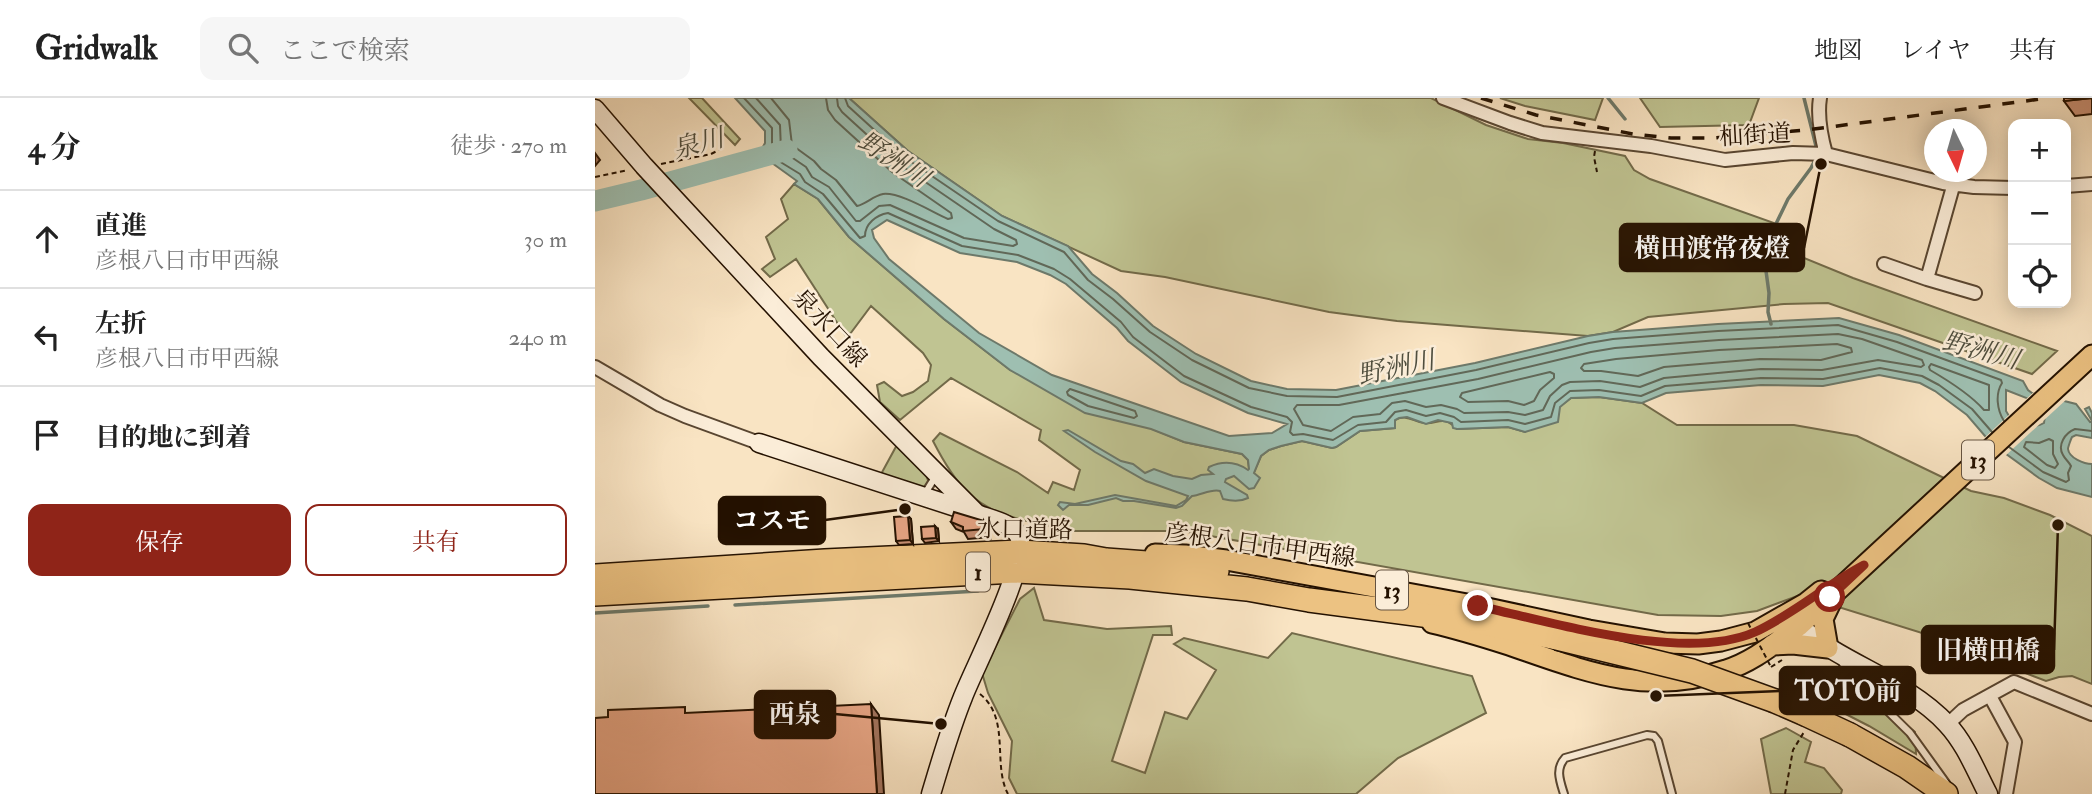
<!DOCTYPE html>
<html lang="ja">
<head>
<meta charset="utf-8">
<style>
  :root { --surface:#fff; --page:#f6f6f6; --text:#222; --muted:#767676; --line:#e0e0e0; --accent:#8f2418 }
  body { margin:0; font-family:"IM FELL Double Pica","Noto Serif JP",serif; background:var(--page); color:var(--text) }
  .controls { position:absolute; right:21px; top:21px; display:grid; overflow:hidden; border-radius:14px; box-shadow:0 4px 18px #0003 }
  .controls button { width:63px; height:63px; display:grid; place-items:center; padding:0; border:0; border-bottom:2px solid var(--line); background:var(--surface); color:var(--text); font:35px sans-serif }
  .compass { position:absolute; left:1329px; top:21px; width:63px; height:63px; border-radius:50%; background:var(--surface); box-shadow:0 4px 18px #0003; rotate:175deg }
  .stop { position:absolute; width:21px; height:21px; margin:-16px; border:5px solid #8f2418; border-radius:50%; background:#fff }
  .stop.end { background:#8f2418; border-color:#fff; box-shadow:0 2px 7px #0008 }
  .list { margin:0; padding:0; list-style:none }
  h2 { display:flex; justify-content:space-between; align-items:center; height:91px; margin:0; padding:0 28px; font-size:30px }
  h2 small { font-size:23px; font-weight:400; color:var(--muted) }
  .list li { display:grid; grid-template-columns:46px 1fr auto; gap:21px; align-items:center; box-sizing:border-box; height:98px; padding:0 28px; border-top:2px solid var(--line) }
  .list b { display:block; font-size:26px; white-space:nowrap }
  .list p { margin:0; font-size:23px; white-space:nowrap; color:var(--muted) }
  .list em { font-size:23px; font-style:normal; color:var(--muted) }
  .actions { display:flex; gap:14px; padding:21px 28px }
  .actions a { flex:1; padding:16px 0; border:2px solid var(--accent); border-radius:14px; text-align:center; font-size:24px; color:var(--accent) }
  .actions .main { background:var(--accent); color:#fff }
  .icon { flex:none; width:38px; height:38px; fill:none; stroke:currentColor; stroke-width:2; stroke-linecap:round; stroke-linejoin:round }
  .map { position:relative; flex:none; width:1497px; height:696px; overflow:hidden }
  header { display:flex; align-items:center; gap:42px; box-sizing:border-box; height:98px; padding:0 35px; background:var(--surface); border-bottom:2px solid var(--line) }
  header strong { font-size:33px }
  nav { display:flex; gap:38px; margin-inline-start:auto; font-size:24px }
  .search { width:490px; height:63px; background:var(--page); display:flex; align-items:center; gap:18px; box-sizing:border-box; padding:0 24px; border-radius:14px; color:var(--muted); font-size:26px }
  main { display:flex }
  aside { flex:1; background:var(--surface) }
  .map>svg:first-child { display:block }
  .green { fill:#c0c492; stroke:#726a49; stroke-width:2 }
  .water { fill:#9ebfb1; stroke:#6d796a; stroke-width:2; fill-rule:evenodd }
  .pier { fill:#f9e4c3 }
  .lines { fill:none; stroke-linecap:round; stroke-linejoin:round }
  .shore { stroke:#616858; stroke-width:2 }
  .stream { stroke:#6d796a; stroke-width:3.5 }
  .river { stroke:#9ebfb1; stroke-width:21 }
  .lane-casing { stroke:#594631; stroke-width:10 }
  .street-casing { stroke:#594631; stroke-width:16 }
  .secondary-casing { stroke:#241100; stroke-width:21 }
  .primary-casing { stroke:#241100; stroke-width:23 }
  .highway-casing { stroke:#241100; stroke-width:26 }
  .path { stroke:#241100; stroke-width:2; stroke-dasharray:5 3.5; stroke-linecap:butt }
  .lane { stroke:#fbedd8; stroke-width:6 }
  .street { stroke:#fbedd8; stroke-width:12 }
  .secondary { stroke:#fbedd8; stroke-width:18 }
  .primary { stroke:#ecc282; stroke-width:19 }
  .highway { stroke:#ecc282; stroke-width:23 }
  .rail { stroke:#241100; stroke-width:3.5; stroke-dasharray:12 12; stroke-linecap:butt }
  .highway-bridge-casing { stroke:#241100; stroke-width:26; stroke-linecap:butt }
  .path-bridge { stroke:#241100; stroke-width:2; stroke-dasharray:5 3.5; stroke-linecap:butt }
  .highway-bridge { stroke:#ecc282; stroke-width:23 }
  .wall { fill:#c88f73; stroke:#241100; stroke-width:2 }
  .shaded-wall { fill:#a2745e; stroke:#241100; stroke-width:2 }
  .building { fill:#e8a686; stroke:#241100; stroke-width:2 }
  .route { stroke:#8f2418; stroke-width:9 }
  .labels { text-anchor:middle; stroke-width:5; stroke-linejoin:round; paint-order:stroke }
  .shield { fill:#fbedd8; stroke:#645341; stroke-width:2 }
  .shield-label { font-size:23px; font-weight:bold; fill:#241100 }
  .street-label { font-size:24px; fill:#241100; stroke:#fbedd8 }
  .water-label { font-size:26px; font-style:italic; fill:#4f4e3e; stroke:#fbedd8 }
  .leader { fill:none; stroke:#241100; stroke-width:2.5 }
  .callout-dot { fill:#241100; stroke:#fbedd8; stroke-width:2.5 }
  .callout { fill:#241100; stroke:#241100; stroke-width:2.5 }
  .callout-label { font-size:26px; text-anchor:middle; font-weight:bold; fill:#fff }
</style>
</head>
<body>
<header>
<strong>Gridwalk</strong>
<div class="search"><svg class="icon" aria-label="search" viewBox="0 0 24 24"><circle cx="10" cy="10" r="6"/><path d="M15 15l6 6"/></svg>ここで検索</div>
<nav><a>地図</a><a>レイヤ</a><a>共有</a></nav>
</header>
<main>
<aside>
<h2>4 分<small>徒歩 · 270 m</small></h2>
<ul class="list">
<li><svg class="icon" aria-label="ahead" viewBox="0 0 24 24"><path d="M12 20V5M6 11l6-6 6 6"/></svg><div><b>直進</b><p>彦根八日市甲西線</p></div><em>30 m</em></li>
<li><svg class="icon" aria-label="left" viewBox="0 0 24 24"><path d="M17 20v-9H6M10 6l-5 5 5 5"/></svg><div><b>左折</b><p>彦根八日市甲西線</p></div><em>240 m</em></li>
<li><svg class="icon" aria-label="arrive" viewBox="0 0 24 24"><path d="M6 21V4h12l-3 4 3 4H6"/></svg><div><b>目的地に到着</b></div></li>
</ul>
<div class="actions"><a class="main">保存</a><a>共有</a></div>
</aside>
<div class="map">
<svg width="1497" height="696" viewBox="0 0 1497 696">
  <rect width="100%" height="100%" fill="#f9e4c3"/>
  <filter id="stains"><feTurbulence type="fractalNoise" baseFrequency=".00286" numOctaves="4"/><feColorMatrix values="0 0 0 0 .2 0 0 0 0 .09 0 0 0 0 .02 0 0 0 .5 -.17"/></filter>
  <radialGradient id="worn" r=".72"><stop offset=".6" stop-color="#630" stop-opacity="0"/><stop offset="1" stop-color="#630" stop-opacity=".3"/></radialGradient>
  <!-- green -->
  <path class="green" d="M 94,0 L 107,0 L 145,41 L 140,47 Z
    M 254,0 L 836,0 L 891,27 L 933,41 L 968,45 L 1030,58 L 1039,72 L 1055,81 L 1179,125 L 1170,144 L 1258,180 L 1462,253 L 1437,276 L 1233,205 L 1189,206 L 1053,219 L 1018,234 L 993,238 L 802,223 L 734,214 L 570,179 L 526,173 L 407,118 L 313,53 Z
    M 905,0 L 1008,0 L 1000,22 L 930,8 Z
    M 1045,0 L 1164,0 L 1154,27 L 1065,29 Z
    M 199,86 L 223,101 L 254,139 L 349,221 L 415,272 L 589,344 L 647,356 L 653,362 L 654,371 L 659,374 L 666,358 L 674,352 L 686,348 L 707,343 L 737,350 L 741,349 L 765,333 L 800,330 L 800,322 C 812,316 817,323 829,325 C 842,327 848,316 862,331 L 913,329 L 930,334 L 976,300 L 1004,299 L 1047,305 L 1082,327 L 1199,327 L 1262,338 L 1376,393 L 1409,400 L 1455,417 L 1497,438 L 1497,586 L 1477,578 L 1464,579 L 1451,583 L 1430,575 L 1418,562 L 1406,557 L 1401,549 L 1375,539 L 1372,549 L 1205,497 L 1162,513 L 1126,518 L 1063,517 L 587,433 L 464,433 L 465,427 C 452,429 441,425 428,422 C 379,411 360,386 338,343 L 345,335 L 422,374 L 453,395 L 458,384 L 479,392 L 485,372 L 444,342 L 446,332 L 356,280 L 305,322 L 285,304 L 282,287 L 289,284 L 307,298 L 318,294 L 333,283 L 336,267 L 328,255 L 276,208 L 252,240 L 201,161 L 175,179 L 167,171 L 180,161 L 171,139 L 193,121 L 186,101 Z
    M 303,345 L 328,369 L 334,385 L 324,394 L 285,378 Z
    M 439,490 L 449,522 L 512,531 L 576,528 L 577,537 L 558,537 L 517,663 L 550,675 L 570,614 L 592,621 L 621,572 L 579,546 L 589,540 L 673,560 L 697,535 L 877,578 L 891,615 L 803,660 L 761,696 L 422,696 L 414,680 L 417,643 L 393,595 L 387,575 L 425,501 Z
    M 1221,570 L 1238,573 L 1278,600 L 1320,634 L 1321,656 L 1274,628 L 1198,589 Z
    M 1191,630 L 1216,644 L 1210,664 L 1229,670 L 1247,692 L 1246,696 L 1176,696 L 1166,641 Z"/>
  <!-- water -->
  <path class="water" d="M 140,0 L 254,0 L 313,53 L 407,118 L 473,148 L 497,176 L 522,195 L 558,228 L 601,256 L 656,283 L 692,291 L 741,292 L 880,265 L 993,238 L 1018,234 L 1123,226 L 1244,220 L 1304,237 L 1428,283 L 1433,292 L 1437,295 L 1481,306 L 1495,324 L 1497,323 L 1490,311 L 1494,309 L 1497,315 L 1497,340 L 1481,337 L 1477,339 C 1476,341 1473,349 1473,351 C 1474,360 1489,366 1497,366 L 1497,399 L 1462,390 L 1444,380 L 1396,345 L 1372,317 L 1340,293 L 1325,285 L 1284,277 L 1228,288 L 1166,287 L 1071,295 L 1047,305 L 1004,299 L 976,300 L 965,309 L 963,324 L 930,334 L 913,329 L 862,331 L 858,330 L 857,325 L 843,322 L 831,326 L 812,319 L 804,320 L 800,322 L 800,330 L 765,333 L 741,349 L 737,350 L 707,343 L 686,348 L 674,352 L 666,358 L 659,375 L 665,380 L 659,390 L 654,391 L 639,378 L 631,381 L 630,384 L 652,397 L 653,400 C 645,404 636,403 628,401 L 625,393 C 618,390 606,397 597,398 L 587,408 L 581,410 L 539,403 L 528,403 L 521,400 L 493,407 L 474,407 L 468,412 L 463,407 L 465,404 L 480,406 L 520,397 L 581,408 L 591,402 L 593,398 L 551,383 L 500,354 L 469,333 L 473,332 L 526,363 L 538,366 L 550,375 L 559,371 L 578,378 L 597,381 L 606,377 L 618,376 L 613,372 L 614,369 C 627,363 640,363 653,372 L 654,371 L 653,362 L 647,356 L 589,344 L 556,331 L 490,315 L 415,272 L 349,221 L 254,139 L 223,101 L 199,86 L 202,83 L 177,65 L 169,67 L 163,58 L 170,45 L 170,33 ZM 292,122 L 365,155 L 422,164 L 455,177 L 471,186 L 522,230 L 533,243 L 586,284 L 653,315 L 692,326 L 677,335 L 634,338 L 457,277 L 384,235 L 294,161 L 279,140 L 277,132 ZM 1411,292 L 1444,305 L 1450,317 L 1449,325 C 1438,332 1429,326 1417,323 L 1411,313 Z"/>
  <!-- pier -->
  <path class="pier" d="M 1441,292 L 1473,300 L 1409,359 L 1388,341 L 1416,315 L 1419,320 L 1438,326 L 1446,323 L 1447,318 L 1442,308 L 1430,302 Z"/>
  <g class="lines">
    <!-- shore -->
    <path class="shore" d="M 149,0 L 177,30 L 177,46 L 174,57 L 205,76 L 210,84 L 228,96 L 265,140 L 270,138 C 270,126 281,117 293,115 L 367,148 L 423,157 L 459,171 L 475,181 L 526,224 L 538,239 L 589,278 L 656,309 L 692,319 L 697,324 L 695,334 L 698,337 L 708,336 L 738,342 L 763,327 L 791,324 L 800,314 L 811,312 L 831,318 L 845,315 L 859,319 L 866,324 L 913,322 L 930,326 L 956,319 L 960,305 L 975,293 L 1004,292 L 1046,298 L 1070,288 L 1166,280 L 1228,281 L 1285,270 L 1327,278 L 1344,287 L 1377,311 L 1397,334
      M 161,0 L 185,27 L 186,52 L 211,69 L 217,79 L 234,89 L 261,123 L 265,123 L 284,108 L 295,107 L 369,140 L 418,148 L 422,146 L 421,142 L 399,131 L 304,66 L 247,14 L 243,8 L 242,0
      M 176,0 L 194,22 L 197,47 L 219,63 L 226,71 L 241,82 L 262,108 C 271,106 278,98 288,96 C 305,94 337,114 353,121 L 357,120 L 356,115 L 297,74 L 240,22 L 233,12 L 231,0
      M 250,0 L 253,8 L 309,59 L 403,123 L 469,154 L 493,182 L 518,201 L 555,234 L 597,262 L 654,290 L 692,298 L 742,299 L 881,272 L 994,245 L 1018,241 L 1123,233 L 1243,227 L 1302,244 L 1406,282 L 1407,285 C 1400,296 1402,312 1409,323
      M 1243,236 L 1267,241 L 1327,262 L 1329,267 L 1326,269 L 1283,262 L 1227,272 L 1166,271 L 1069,280 L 1045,289 L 1005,283 L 975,284 L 967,287 L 955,298 L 948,312 L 930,317 L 913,314 L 869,315 L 862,311 L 846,307 L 831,309 L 810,303 L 797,305 L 785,316 L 758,319 L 736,333 L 708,327 L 699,311 L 702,307 L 744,307 L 883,281 L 996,254 L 1020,250 L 1124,242 Z
      M 1242,246 L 1256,250 L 1257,254 L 1226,262 L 1165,261 L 1069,269 L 1043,278 L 1006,273 L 989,273 L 986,270 L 989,266 L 1021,261 L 1124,252 Z
      M 1336,266 L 1394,287 L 1394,312 L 1389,312 C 1375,296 1354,283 1335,272 L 1334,269 Z
      M 955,274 L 959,276 L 959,280 L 945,292 L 939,303 L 929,307 L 913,303 L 873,304 L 865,299 L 867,295 Z
      M 475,291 L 540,313 L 542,318 L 539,320 L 493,308 L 473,297 L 472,294 Z
      M 1454,341 L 1458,343 L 1458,356 L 1463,366 L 1460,370 L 1452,367 L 1429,349 L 1431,344 L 1444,345 Z
      M 1414,349 L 1448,374 L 1471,384 L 1474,382 L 1473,375 L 1476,368 C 1474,364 1470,361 1468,357 C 1462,347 1470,335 1480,331 L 1497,333"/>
    <!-- stream -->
    <path class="stream" d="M 1013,0 L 1030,21
      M 1209,0 L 1222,52
      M 1176,226 L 1173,214 L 1174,195 L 1171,173 L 1173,166 L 1178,132 L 1193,101 L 1216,70 L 1221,60
      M 140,507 L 383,493
      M 0,515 L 113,508"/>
    <!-- river -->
    <path class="river" d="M 0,103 L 46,92 L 192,52"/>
    <defs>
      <path id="lane" d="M 329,397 L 342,376
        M 1247,564 L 1252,573 L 1315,635 L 1351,685
        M 969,696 C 965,683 960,671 970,660 L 1052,637 L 1059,638 L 1063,643 L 1077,696"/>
      <path id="street" d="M 848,0 L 915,25 L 947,35 L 1056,48 L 1130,62 L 1198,55 L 1231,56 L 1348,85 L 1379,89 L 1418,90
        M 1225,0 C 1222,19 1226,38 1231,56
        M 1471,88 L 1497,86
        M 1289,166 L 1332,181 L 1380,195
        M 1332,181 L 1359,85
        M 0,269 L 65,307 L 90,318 L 164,345
        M 1395,598 L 1420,644 L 1411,696
        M 1353,626 L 1368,612 L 1419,584 L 1497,616"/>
      <path id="secondary" d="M 0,11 L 49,68 L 226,259 L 382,416
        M 164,345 L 382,416 C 394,421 417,425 424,438 C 435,463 379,570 368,599 C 355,631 346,663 336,696
        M 1204,528 C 1249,567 1311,582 1352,626 C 1370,645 1381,673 1393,696"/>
      <path id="primary" d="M 560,456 L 590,457 L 631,462 L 883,508 L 994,532 L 1070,545 L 1103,546 L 1126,543 L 1160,534 L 1211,505 L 1226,493
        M 837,525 C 863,531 889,539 914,547 C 990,573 1050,599 1131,572 C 1158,564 1181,544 1204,528 L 1497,257
        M 1177,547 L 1198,546 L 1233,550 L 1228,521 L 1238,500"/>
      <path id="highway" d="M 0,478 L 230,463 L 425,454 L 489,458 L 511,462 L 579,467 L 622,473
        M 0,496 L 420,473 L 535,479 L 652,491 L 714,502 L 843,519 L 854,518 L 962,540
        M 1180,603 L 1210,616
        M 1255,637 L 1312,669 L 1351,696"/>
    </defs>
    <!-- lane casing -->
    <use href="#lane" class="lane-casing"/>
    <!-- street casing -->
    <use href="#street" class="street-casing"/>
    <!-- secondary casing -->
    <use href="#secondary" class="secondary-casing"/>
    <!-- primary casing -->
    <use href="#primary" class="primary-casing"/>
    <!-- highway casing -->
    <use href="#highway" class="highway-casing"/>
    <!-- path -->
    <path class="path" d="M 1000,53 L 999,59 L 1002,74
      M 66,66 L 116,56 L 130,49
      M 0,79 L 33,72
      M 1176,569 L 1187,562
      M 385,596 C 416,621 397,666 413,696
      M 1236,609 L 1259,591
      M 1190,696 L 1198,652 L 1209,634"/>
    <!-- lane -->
    <use href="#lane" class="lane"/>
    <!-- street -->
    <use href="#street" class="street"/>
    <!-- secondary -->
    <use href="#secondary" class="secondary"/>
    <!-- primary -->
    <use href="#primary" class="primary"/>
    <!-- highway -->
    <use href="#highway" class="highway"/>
    <!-- rail -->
    <path class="rail" d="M 886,0 L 941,17 L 1038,36 L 1076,40 L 1117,40 L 1212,32 L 1453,0"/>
    <defs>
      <path id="highway-bridge" d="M 962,540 L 1097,573 L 1180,603
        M 1210,616 L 1255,637"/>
    </defs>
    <!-- highway-bridge casing -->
    <use href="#highway-bridge" class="highway-bridge-casing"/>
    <!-- path-bridge -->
    <path class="path-bridge" d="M 1153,525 L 1176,569"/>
    <!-- highway-bridge -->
    <use href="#highway-bridge" class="highway-bridge"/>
  </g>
  <!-- wall -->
  <path class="wall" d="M 1497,0 L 1497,16 L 1480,18 L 1469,3 Z
    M 313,418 L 316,421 L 318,446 L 304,447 L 301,443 Z
    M 389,423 L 394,431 L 395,439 L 373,441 L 369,434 L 361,431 L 356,424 Z
    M 343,431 L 344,443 L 330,445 L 327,441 Z"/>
  <!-- shaded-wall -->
  <path class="shaded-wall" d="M 0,55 L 5,62 L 0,68 Z
    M 313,418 L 316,421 L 318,446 L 315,442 Z
    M 389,423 L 394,431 L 395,439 L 389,431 Z
    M 340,428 L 343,431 L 344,443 L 341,440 Z
    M 276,606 L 284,617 L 289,696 L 282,696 Z"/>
  <!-- building -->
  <path class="building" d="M 1469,0 L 1497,0 L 1469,3 Z
    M 359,414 L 389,423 L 389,431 L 368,433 L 368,429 L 356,424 Z
    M 313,418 L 315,442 L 301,443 L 299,419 Z
    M 340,428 L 341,440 L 327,441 L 326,429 Z
    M 276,606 L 282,696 L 0,696 L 0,620 L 13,619 L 13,612 L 90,609 L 90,615 Z"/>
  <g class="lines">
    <!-- route -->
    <path class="route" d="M 883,508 C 957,524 1090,565 1160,534 C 1199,516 1231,487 1269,467 L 1235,499"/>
  </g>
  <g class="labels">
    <!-- shield labels -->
    <g class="shield">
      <rect x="1367" y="342.5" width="32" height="39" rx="5"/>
      <rect x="371" y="454.5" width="24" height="39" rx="5"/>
      <rect x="781" y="472.5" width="32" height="39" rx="5"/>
    </g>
    <g class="shield-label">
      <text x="1383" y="370">13</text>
      <text x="383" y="482">1</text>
      <text x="797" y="500">13</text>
    </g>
    <!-- street labels -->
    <g class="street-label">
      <text transform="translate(1160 37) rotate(-3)" y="8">杣街道</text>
      <text transform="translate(235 230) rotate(47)" y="8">泉水口線</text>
      <text transform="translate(430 431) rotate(1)" y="8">水口道路</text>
      <text transform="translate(665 447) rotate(8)" y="8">彦根八日市甲西線</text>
    </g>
    <!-- water labels -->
    <g class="water-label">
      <text transform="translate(103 45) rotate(-15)" y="9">泉川</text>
      <text transform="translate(299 61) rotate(33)" y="9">野洲川</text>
      <text transform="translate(1386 252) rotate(15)" y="9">野洲川</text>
      <text transform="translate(801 269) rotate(-12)" y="9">野洲川</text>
    </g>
  </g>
  <!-- callouts -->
  <path class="leader" d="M1226 66L1209 150M310 411L230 422M1463 427L1459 552M1061 598L1185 593M346 626L240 616"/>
  <g class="callout-dot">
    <circle cx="1226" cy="66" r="7"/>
    <circle cx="310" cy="411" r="7"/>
    <circle cx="1463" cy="427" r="7"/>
    <circle cx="1061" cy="598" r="7"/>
    <circle cx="346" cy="626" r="7"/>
  </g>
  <g class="callout">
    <rect x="1025" y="126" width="184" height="47" rx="7"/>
    <rect x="124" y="399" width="106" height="47" rx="7"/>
    <rect x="1327" y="528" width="132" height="47" rx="7"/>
    <rect x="1185" y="569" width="135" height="47" rx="7"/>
    <rect x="160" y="593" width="80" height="47" rx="7"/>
  </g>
  <g class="callout-label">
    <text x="1117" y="159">横田渡常夜燈</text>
    <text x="177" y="431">コスモ</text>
    <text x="1393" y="561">旧横田橋</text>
    <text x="1253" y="602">TOTO前</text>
    <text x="200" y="625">西泉</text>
  </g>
  <rect width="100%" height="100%" filter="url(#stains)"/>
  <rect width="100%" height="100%" fill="url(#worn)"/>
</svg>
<div class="controls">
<button>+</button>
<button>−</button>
<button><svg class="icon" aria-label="locate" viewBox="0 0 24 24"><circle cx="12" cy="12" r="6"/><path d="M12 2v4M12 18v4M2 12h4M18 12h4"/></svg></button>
</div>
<svg class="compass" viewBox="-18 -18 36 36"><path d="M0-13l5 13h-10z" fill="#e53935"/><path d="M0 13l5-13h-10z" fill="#767676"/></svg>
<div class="stop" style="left:1235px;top:499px"></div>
<div class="stop end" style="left:883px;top:508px"></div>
</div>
</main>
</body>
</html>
